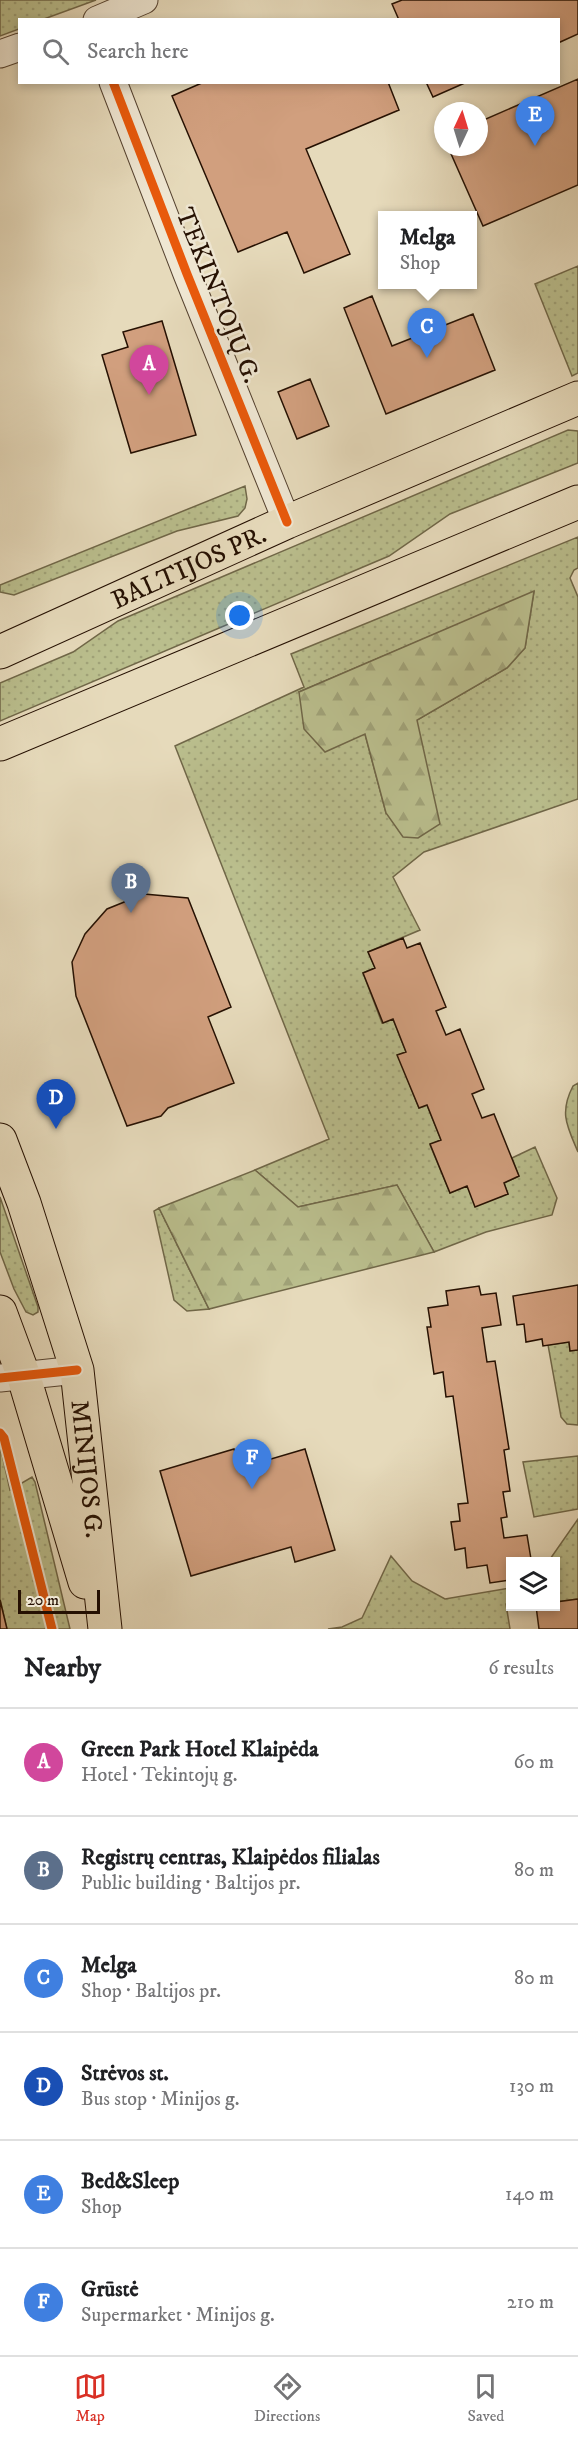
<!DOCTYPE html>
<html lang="en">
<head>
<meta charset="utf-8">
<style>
  :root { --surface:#fff; --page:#f6f6f6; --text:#202124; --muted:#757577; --line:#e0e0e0; --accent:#d93025 }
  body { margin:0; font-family:"IM FELL DW Pica",serif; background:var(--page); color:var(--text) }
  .controls { position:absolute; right:18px; bottom:18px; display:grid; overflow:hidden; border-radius:0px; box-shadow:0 3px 9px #0003 }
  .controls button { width:54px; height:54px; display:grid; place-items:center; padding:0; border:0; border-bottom:2px solid var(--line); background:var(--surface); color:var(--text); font:30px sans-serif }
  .compass { position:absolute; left:434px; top:102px; width:54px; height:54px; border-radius:50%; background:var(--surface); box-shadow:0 3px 9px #0003; rotate:4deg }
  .scale { position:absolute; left:18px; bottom:15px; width:82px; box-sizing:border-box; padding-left:6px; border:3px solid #251002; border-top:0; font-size:16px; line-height:21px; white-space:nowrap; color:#251002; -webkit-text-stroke:4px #efe7d3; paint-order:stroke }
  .you { position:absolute; left:240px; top:616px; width:21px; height:21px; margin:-15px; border:4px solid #fff; border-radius:50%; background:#1a73e8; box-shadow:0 0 0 9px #1a73e833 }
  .badge { display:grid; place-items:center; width:39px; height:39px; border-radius:50%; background:var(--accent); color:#fff; font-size:20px; font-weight:700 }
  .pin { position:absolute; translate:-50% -50px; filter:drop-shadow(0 2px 3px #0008) }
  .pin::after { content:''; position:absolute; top:32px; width:21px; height:18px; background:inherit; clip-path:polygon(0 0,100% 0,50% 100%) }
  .popup { position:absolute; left:378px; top:211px; width:99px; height:78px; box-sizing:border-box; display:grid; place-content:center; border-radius:0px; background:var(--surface); filter:drop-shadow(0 2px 4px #0005); font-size:20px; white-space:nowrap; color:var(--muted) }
  .popup b { font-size:22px; color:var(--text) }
  .popup::after { content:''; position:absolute; left:50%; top:100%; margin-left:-12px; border:12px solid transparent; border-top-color:var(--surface) }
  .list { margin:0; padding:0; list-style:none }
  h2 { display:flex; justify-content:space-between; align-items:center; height:78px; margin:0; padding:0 24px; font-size:26px }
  h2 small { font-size:20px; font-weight:400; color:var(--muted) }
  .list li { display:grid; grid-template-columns:39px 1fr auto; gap:18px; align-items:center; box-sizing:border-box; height:108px; padding:0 24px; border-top:2px solid var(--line) }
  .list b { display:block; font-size:22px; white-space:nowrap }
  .list p { margin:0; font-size:20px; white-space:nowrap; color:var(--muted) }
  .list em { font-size:20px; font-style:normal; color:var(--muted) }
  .icon { flex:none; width:33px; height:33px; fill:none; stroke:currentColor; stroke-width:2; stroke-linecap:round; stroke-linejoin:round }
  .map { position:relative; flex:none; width:578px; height:1629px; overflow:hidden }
  .search { position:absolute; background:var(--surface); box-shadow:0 3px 9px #0003; left:18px; right:18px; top:18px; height:66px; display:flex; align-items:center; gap:15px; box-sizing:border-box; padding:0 21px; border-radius:0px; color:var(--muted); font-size:22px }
  .sheet { height:726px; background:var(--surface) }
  nav { display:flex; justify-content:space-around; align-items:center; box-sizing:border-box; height:84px; border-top:2px solid var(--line); background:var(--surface); font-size:16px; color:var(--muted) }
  nav a { display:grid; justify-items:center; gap:3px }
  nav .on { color:var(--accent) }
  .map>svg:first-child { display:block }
  .grass { fill:url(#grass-dots); stroke:#706748; stroke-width:1.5; fill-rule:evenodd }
  .forest { fill:url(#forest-firs); stroke:#706748; stroke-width:1.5 }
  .building { fill:#d19f7e; stroke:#251002; stroke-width:1.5 }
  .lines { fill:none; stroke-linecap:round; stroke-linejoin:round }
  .minor-casing { stroke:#554230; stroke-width:29 }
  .major-casing { stroke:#251002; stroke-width:35 }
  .highway-casing { stroke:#251002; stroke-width:35 }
  .minor { stroke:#efe7d3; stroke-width:27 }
  .major { stroke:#e6dabb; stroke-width:33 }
  .highway { stroke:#e6dabb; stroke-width:33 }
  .cycleway-casing { stroke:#efe7d3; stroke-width:13 }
  .cycleway { stroke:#e8590c; stroke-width:9 }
  .labels { text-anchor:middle; stroke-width:5; stroke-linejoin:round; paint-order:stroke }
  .street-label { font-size:26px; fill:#251002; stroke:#efe7d3 }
</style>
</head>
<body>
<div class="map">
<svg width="578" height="1629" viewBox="0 0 578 1629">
  <defs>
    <pattern id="grass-dots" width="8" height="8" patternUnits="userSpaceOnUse" patternTransform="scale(1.5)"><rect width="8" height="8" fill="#babe8d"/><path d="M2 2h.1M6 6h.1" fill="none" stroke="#a0a278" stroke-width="1.8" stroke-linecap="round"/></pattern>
    <pattern id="forest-firs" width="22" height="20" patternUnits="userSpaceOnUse" patternTransform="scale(1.5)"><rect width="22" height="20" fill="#babe8d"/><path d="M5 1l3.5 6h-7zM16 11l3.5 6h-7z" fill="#a0a278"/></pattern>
  </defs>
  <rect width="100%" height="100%" fill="#e6dabb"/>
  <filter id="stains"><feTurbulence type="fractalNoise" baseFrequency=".00333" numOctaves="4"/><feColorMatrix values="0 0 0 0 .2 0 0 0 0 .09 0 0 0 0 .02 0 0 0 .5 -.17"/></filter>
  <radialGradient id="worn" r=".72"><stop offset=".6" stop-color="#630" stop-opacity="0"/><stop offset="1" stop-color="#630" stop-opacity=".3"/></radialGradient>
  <!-- grass -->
  <path class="grass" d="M 0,0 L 96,0 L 44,19 L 20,20 L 19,29 L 0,36 Z
    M 578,266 L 578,373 L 572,376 L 535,284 Z
    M 568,430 L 578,431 L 578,463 L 450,514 L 389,556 L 0,721 L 0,683 L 73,652 L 118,621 Z
    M 245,486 L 247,499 L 245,508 L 238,516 L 177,531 L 14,595 L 0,592 L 0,585 Z
    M 578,537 L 578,568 L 574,570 L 570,578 L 578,597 L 578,799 L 424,852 L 393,877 L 420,930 L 368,952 L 375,968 L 363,973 L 382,1023 L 393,1019 L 406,1052 L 398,1055 L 419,1108 L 427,1105 L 441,1140 L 430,1145 L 450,1193 L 467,1186 L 508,1194 L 504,1183 L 519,1176 L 512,1158 L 535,1147 L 557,1198 L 552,1215 L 486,1232 L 434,1252 L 397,1185 L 298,1207 L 255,1170 L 329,1139 L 175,746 L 304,687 L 291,654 ZM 534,592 L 525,648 L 507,668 L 417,720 L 386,813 L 365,734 L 299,692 Z
    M 578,1083 L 578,1152 C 567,1126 559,1113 573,1086 Z
    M 0,1197 L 38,1307 L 38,1312 L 33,1315 L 26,1312 L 14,1289 L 0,1252 Z
    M 159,1208 L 209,1309 L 187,1311 L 174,1300 L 154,1211 Z
    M 569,1342 L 570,1351 L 578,1350 L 578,1425 L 567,1424 L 561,1417 L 548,1345 Z
    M 0,1445 L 10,1490 L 32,1477 L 35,1482 L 70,1629 L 7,1629 L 0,1599 Z
    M 578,1456 L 578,1509 L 534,1517 L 523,1462 Z
    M 578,1519 L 578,1599 L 556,1602 L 556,1562 L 548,1562 Z
    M 391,1556 L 412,1581 L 445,1599 L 510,1588 L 510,1603 L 506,1604 L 510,1629 L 328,1629 L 342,1627 L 362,1618 Z"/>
  <!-- forest -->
  <path class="forest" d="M 534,591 L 525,648 L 507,668 L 417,720 L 440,824 L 418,838 L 403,837 L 386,813 L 365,734 L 325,752 L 304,729 L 299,692 Z
    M 255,1170 L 298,1207 L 397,1185 L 434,1252 L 209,1309 L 159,1208 Z"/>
  <!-- building -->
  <path class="building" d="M 402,0 L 578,0 L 578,34 L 558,43 L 558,20 L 399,20 L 392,4 Z
    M 578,79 L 578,185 L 483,226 L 448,147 L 479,147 L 479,122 Z
    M 204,82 L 388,82 L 399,110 L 306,149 L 350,254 L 304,273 L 287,232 L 238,252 L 172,96 Z
    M 426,82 L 467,82 L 433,97 Z
    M 372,296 L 392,346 L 473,314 L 495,370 L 386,414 L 344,308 Z
    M 162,321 L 196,435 L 131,453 L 102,355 L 128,347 L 123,332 Z
    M 310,379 L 329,426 L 297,439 L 278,392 Z
    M 144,894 L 188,898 L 231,1007 L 208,1017 L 234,1083 L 168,1108 L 161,1116 L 127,1126 L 76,996 L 72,962 L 85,934 L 107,909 Z
    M 403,938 L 407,948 L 420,943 L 446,1007 L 436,1011 L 446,1035 L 460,1029 L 484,1089 L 472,1094 L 482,1118 L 494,1114 L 519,1176 L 504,1183 L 508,1194 L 475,1207 L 467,1186 L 450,1193 L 430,1144 L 441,1140 L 427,1105 L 419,1108 L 397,1055 L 406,1052 L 393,1019 L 383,1023 L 363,973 L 375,968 L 368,952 Z
    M 578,1285 L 578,1350 L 570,1351 L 569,1342 L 543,1346 L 542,1339 L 526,1342 L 524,1324 L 517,1325 L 513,1296 Z
    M 479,1286 L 481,1295 L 496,1293 L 501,1325 L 482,1328 L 487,1362 L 495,1361 L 509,1449 L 504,1450 L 510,1491 L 503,1492 L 507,1517 L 501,1518 L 504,1538 L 527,1535 L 531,1559 L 510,1562 L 510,1580 L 490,1583 L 487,1565 L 467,1568 L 465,1548 L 455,1550 L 451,1522 L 460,1521 L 458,1504 L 468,1503 L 453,1396 L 446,1397 L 443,1372 L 434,1374 L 427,1327 L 431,1327 L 428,1308 L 448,1305 L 446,1291 Z
    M 234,1449 L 240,1468 L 305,1449 L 335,1550 L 295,1562 L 291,1547 L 191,1576 L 160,1471 Z
    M 578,1599 L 578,1629 L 539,1629 L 536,1606 L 556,1606 L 556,1602 Z
    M 0,1600 L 7,1629 L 0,1629 Z"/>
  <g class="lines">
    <defs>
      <path id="minor" d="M 97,20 L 144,0
        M 0,54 L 20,47
        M 113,82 L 187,274 L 287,522
        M 0,1378 L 77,1370"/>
      <g id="major">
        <path id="s1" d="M 0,1140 L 24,1203 L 77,1370 L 105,1629"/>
        <path d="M 0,1312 L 23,1374 L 85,1582"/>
      </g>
      <g id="highway">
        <path id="s2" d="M 0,652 L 287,522 L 578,398"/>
        <path d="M 0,744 L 578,502"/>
      </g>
    </defs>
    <!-- minor casing -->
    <use href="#minor" class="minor-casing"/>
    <!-- major casing -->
    <use href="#major" class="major-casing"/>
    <!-- highway casing -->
    <use href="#highway" class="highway-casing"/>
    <!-- minor -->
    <use href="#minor" class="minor"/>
    <!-- major -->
    <use href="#major" class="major"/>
    <!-- highway -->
    <use href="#highway" class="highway"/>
    <defs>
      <path id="cycleway" d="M 113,82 L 187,274 L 287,522
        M 0,1378 L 77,1370
        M 0,1433 L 4,1438 L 52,1629"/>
    </defs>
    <!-- cycleway casing -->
    <use href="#cycleway" class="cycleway-casing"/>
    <!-- cycleway -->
    <use href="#cycleway" class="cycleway"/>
  </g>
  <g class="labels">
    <!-- street labels -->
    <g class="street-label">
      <text transform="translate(219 295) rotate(68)" y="9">TEKINTOJŲ G.</text>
      <text dy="9" stroke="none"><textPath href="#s2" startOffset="207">BALTIJOS PR.</textPath></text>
      <text dy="9" stroke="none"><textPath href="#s1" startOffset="342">MINIJOS G.</textPath></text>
    </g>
  </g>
  <rect width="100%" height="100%" filter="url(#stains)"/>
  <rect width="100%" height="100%" fill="url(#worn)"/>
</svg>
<div class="controls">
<button><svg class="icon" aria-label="layers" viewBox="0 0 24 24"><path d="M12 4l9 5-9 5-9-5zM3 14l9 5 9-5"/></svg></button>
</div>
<svg class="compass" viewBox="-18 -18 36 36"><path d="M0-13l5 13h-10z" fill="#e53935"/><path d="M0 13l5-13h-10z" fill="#757577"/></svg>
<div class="scale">20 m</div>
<div class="you"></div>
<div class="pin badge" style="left:149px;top:395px;background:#d1479c">A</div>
<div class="pin badge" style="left:131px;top:913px;background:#5c6f8a">B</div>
<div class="pin badge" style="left:427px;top:358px;background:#3f7fe0">C</div>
<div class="popup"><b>Melga</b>Shop</div>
<div class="pin badge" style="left:56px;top:1129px;background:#1a4fb4">D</div>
<div class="pin badge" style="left:535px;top:146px;background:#3f7fe0">E</div>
<div class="pin badge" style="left:252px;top:1489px;background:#3f7fe0">F</div>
<div class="search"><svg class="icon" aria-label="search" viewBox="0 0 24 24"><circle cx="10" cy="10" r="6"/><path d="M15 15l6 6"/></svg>Search here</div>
</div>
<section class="sheet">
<h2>Nearby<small>6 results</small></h2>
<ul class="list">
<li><span class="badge" style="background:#d1479c">A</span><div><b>Green Park Hotel Klaipėda</b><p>Hotel · Tekintojų g.</p></div><em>60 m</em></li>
<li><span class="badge" style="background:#5c6f8a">B</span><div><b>Registrų centras, Klaipėdos filialas</b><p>Public building · Baltijos pr.</p></div><em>80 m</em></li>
<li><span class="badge" style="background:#3f7fe0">C</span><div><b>Melga</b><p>Shop · Baltijos pr.</p></div><em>80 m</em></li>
<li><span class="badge" style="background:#1a4fb4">D</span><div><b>Strėvos st.</b><p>Bus stop · Minijos g.</p></div><em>130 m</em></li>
<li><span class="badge" style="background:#3f7fe0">E</span><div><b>Bed&amp;Sleep</b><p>Shop</p></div><em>140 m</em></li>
<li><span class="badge" style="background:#3f7fe0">F</span><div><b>Grūstė</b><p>Supermarket · Minijos g.</p></div><em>210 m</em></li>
</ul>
</section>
<nav>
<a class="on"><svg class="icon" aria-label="map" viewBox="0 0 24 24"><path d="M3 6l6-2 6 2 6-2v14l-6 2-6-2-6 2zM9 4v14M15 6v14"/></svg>Map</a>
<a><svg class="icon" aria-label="directions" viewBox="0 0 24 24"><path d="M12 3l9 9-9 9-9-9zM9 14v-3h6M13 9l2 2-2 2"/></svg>Directions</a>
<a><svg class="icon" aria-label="saved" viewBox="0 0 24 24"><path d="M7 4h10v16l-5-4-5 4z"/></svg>Saved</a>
</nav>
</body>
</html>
